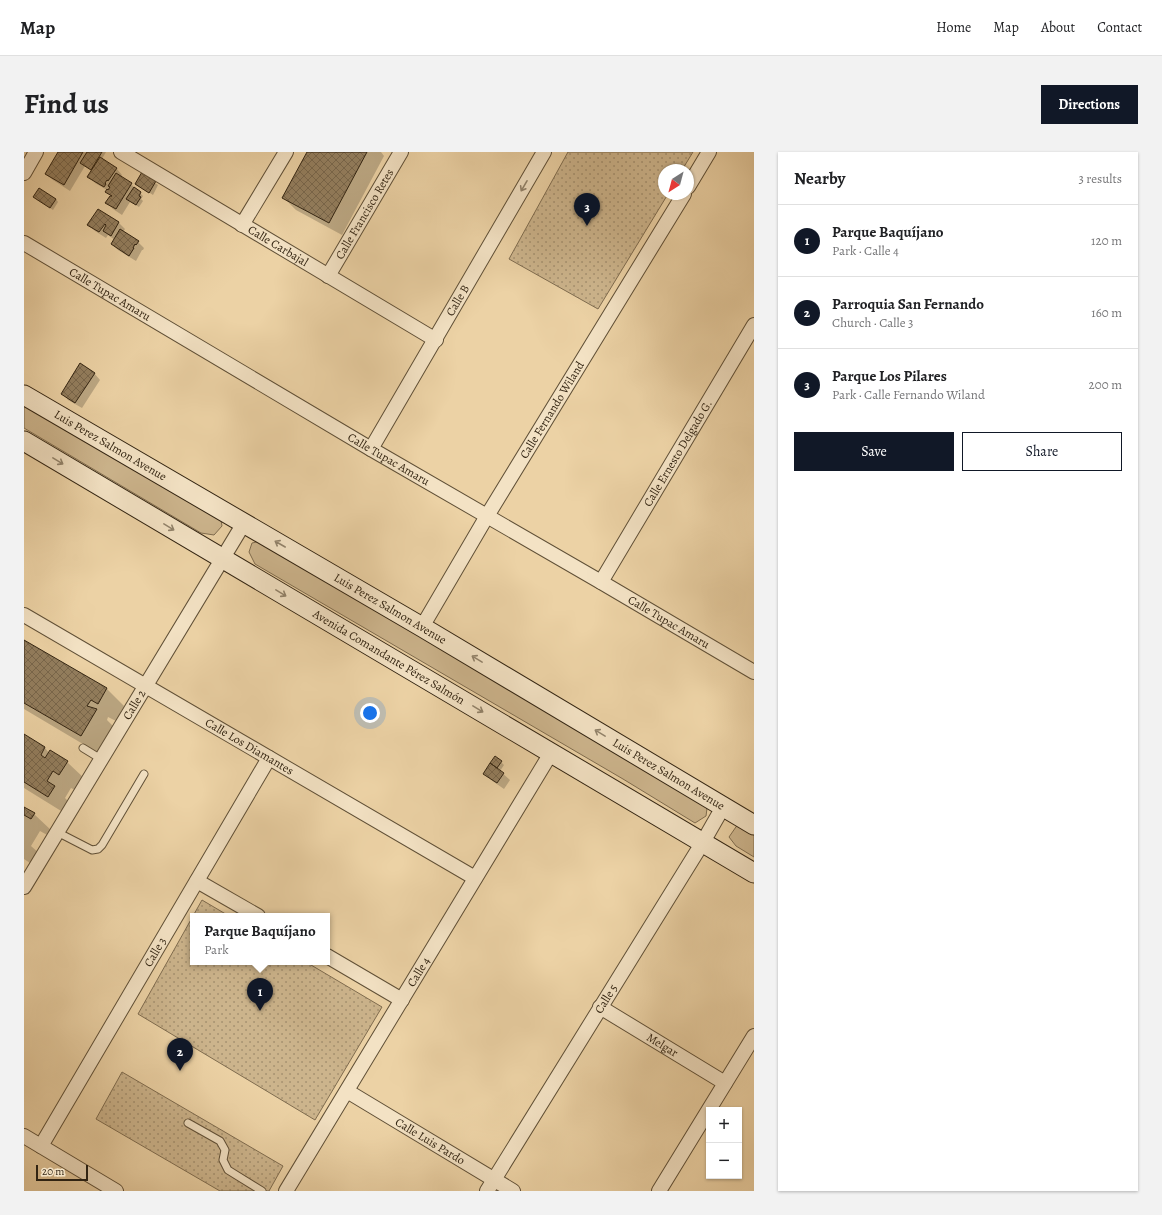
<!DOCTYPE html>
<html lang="en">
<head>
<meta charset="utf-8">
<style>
  :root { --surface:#fff; --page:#f2f2f2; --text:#202124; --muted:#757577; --line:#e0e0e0; --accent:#111827 }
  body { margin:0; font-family:Alegreya,serif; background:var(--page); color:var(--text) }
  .controls { position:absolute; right:12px; bottom:12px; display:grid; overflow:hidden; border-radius:0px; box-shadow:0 1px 3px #0004 }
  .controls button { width:36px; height:36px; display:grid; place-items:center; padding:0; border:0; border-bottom:1px solid var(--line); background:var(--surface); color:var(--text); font:20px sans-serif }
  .compass { position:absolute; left:634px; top:12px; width:36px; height:36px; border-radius:50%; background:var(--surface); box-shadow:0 1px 3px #0004; rotate:216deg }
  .scale { position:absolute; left:12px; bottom:10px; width:52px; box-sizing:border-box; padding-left:4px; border:2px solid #322412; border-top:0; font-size:11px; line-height:14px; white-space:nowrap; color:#322412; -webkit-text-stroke:3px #f3e2c4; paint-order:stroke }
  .you { position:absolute; left:346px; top:561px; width:14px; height:14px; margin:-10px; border:3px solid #fff; border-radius:50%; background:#1a73e8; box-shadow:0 0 0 6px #1a73e833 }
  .badge { display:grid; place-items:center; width:26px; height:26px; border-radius:50%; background:var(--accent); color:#fff; font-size:13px; font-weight:700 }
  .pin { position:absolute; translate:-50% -33px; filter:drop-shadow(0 1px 2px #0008) }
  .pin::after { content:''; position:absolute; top:21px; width:14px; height:12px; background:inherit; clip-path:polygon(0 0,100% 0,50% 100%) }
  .popup { position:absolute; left:166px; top:761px; width:140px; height:52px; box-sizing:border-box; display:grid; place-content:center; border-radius:0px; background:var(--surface); filter:drop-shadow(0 1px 3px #0005); font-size:13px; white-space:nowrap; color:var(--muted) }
  .popup b { font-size:15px; color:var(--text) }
  .popup::after { content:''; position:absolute; left:50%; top:100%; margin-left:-8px; border:8px solid transparent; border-top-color:var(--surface) }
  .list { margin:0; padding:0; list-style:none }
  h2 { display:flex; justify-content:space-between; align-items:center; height:52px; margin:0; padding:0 16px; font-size:17px }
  h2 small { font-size:13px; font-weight:400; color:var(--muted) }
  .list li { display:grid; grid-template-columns:26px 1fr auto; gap:12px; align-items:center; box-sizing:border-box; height:72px; padding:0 16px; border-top:1px solid var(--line) }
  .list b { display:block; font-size:15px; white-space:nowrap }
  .list p { margin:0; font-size:13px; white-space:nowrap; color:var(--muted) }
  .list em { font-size:13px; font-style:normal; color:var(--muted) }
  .actions { display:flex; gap:8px; padding:12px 16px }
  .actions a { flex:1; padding:9px 0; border:1px solid var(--accent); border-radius:0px; text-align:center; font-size:14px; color:var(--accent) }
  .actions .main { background:var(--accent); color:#fff }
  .map { position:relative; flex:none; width:730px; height:1039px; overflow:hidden; border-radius:0px }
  header { display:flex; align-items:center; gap:24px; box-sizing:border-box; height:56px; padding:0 20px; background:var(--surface); border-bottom:1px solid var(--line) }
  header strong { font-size:19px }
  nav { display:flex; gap:22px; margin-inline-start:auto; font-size:14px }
  .intro { display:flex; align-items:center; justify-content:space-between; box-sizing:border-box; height:96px; padding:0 24px }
  h1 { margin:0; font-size:28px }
  .button { padding:10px 18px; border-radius:0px; background:var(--accent); color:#fff; font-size:14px; font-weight:700 }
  main { display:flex; gap:24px; padding:0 24px }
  aside { flex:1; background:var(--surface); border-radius:0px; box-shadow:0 1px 3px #0004 }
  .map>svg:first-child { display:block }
  .green { fill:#ccb48c; stroke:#7f6c4f }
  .park { fill:url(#park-dots); stroke:#7f6c4f }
  .shadow { fill:#0003 }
  .building { fill:url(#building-cross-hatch); stroke:#322412 }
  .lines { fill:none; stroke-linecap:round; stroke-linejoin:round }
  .service-casing { stroke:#605037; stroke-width:9 }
  .minor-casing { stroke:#605037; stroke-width:16 }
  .secondary-casing { stroke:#322412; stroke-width:21 }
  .service { stroke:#f3e2c4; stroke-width:7 }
  .minor { stroke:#f3e2c4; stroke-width:14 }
  .secondary { stroke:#f3e2c4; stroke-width:19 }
  .oneway { stroke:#92836b }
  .labels { text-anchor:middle; stroke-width:3.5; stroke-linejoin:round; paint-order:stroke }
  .street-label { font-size:12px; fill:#322412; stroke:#f3e2c4 }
</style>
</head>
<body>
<header>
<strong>Map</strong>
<nav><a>Home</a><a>Map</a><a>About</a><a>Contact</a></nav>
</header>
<div class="intro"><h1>Find us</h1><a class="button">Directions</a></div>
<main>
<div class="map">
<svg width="730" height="1039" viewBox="0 0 730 1039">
  <defs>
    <pattern id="park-dots" width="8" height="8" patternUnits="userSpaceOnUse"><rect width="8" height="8" fill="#ccb48c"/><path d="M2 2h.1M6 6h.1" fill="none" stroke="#a69271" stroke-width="1.8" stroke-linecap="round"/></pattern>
    <pattern id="building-cross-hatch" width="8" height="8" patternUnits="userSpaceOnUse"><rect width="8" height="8" fill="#937e5e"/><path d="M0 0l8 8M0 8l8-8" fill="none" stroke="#79674c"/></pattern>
  </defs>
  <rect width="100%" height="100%" fill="#ecd2a5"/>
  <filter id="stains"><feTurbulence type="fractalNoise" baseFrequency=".005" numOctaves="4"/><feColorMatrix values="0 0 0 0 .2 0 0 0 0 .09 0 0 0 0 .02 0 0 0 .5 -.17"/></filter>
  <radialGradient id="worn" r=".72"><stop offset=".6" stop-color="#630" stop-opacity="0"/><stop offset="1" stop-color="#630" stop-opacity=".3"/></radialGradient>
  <!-- green -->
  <path class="green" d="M 0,245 L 196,362 L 198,374 L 190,383 L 177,381 L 0,276 Z
    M 241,388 L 684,649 L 682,664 L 671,671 L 599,627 L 231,412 L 225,400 L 228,391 Z
    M 714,672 L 730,677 L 730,705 L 712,694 L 705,685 Z"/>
  <!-- park -->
  <path class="park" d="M 544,0 L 669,0 L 658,18 L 640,18 L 640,42 L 644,42 L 574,157 L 485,107 Z
    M 178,748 L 205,764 L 169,764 Z
    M 169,764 L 169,810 L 282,810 L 358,855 L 291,968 L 114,862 Z
    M 98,920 L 259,1014 L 245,1039 L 196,1039 L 72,967 Z"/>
  <!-- shadow -->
  <path class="shadow" d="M 36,0 L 82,0 L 78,7 L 92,16 L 98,23 L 97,25 L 107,32 L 119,44 L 117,47 L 119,49 L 115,55 L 106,50 L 98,63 L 89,57 L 83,51 L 87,44 L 82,39 L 83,38 L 71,31 L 65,24 L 68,19 L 61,14 L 46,39 L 29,28 L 22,22 Z
    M 284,0 L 357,0 L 360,4 L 318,83 L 272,58 L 260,46 Z
    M 118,22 L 134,33 L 129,43 L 112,32 Z
    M 32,47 L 34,50 L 29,58 L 13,48 Z
    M 74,58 L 95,71 L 101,77 L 99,80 L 114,90 L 120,96 L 119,98 L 118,98 L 112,109 L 94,98 L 88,92 L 91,88 L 84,83 L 82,86 L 71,79 L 65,73 Z
    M 70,221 L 76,228 L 58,256 L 44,248 L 38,241 Z
    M 0,489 L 83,537 L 100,554 L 92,569 L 84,565 L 83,568 L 90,575 L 74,601 L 0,557 Z
    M 0,583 L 21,596 L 25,601 L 43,610 L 61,627 L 53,639 L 47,636 L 41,646 L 48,653 L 42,662 L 0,636 Z
    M 477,610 L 480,613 L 476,619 L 486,628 L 480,637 L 467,628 L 461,621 Z
    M 0,656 L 10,662 L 28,679 L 25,684 L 16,679 L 7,694 L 16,702 L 9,713 L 0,707 Z"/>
  <!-- building -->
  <path class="building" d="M 34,0 L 59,0 L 40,33 L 21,22 Z
    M 63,0 L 78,0 L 67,18 L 56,11 Z
    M 283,0 L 343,0 L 305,71 L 258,46 Z
    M 76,5 L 93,16 L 84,29 L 83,28 L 81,31 L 82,32 L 80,35 L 63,25 Z
    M 118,20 L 132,29 L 125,41 L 111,32 Z
    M 92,21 L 108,31 L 92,57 L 81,51 L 86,44 L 88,44 L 81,40 L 83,37 L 84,38 L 86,35 L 84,34 Z
    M 110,35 L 117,40 L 115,44 L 117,45 L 112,53 L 102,47 Z
    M 15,36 L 32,47 L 26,56 L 9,45 Z
    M 74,57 L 95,70 L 87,84 L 79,79 L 82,73 L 81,72 L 75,80 L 63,73 Z
    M 96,77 L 115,89 L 112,93 L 111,92 L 109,96 L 110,96 L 105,104 L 87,92 Z
    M 56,211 L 71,221 L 51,251 L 37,242 Z
    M 0,488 L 83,536 L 74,552 L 67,548 L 63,554 L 73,557 L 57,584 L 0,551 Z
    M 0,582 L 21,595 L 17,603 L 21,606 L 26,598 L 44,609 L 35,623 L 29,619 L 23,629 L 31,634 L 24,645 L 0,630 Z
    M 471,604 L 478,609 L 473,616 L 466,611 Z
    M 466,611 L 480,621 L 473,631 L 459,622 Z
    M 0,655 L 11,661 L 7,667 L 0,663 Z"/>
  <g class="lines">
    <defs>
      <path id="service" d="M 59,596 L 77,607
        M 33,680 L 68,698 L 74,697 L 78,693 L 120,622
        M 164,971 L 196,989 L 201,998 L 199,1008 L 204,1018 L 238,1039"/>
      <g id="minor">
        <path id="s1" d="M 97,0 L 412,188"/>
        <path d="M 0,21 L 12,0"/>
        <path d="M 664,35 L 685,0"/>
        <path d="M 218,73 L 262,0"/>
        <path id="s2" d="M 0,91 L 347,297 L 577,430 L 730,520"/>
        <path id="s3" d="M 304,124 L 377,0"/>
        <path id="s4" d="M 347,297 L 520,0"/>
        <path id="s5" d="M 577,430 L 730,173"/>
        <path id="s6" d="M 0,463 L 451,726"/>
        <path id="s7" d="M 398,475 L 463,364 L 660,42"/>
        <path d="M 173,729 L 234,764"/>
        <path id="s8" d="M 0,735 L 220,371"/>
        <path d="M 303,804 L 378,848"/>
        <path id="s9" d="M 576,855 L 701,931"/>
        <path id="s10" d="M 323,939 L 489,1039"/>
        <path d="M 0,984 L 92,1039"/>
        <path id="s11" d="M 17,994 L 245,606"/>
        <path id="s12" d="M 262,1039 L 527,601"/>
        <path id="s13" d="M 463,1039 L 679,690 L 699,655"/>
        <path d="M 635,1039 L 730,884"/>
      </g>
      <g id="secondary">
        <path id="s14" d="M 0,243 L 398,475 L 730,673"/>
        <path id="s15" d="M 0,289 L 730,721"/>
      </g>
    </defs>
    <!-- service casing -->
    <use href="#service" class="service-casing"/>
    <!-- minor casing -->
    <use href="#minor" class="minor-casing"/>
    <!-- secondary casing -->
    <use href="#secondary" class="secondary-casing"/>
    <!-- service -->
    <use href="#service" class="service"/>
    <!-- minor -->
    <use href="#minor" class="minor"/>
    <!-- secondary -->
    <use href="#secondary" class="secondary"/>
  </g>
  <!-- one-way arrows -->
  <defs><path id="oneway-shaft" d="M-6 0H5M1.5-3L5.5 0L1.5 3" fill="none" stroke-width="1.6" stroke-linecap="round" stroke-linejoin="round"/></defs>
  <g class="oneway">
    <use href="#oneway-shaft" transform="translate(500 34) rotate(120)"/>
    <use href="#oneway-shaft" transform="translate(34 309) rotate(31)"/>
    <use href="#oneway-shaft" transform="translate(145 375) rotate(31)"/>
    <use href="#oneway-shaft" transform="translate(256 392) rotate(-150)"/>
    <use href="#oneway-shaft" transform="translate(257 441) rotate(31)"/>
    <use href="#oneway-shaft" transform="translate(453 507) rotate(-149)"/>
    <use href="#oneway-shaft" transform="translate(454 557) rotate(31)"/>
    <use href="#oneway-shaft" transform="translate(576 581) rotate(-149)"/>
  </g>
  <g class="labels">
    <!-- street labels -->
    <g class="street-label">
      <text dy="4" stroke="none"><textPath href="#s3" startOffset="72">Calle Francisco Retes</textPath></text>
      <text dy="4" stroke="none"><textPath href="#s1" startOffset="183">Calle Carbajal</textPath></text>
      <text dy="4" stroke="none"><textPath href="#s2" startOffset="100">Calle Tupac Amaru</textPath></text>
      <text dy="4" stroke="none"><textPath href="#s4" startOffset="172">Calle B</textPath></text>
      <text dy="4" stroke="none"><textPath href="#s7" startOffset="253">Calle Fernando Wiland</textPath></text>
      <text dy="4" stroke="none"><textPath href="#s14" startOffset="100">Luis Perez Salmon Avenue</textPath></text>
      <text dy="4" stroke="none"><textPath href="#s5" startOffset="150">Calle Ernesto Delgado G.</textPath></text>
      <text dy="4" stroke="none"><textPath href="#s2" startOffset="424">Calle Tupac Amaru</textPath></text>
      <text dy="4" stroke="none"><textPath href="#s14" startOffset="424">Luis Perez Salmon Avenue</textPath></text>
      <text dy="4" stroke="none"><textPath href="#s2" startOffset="748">Calle Tupac Amaru</textPath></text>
      <text dy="4" stroke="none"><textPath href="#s15" startOffset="424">Avenida Comandante Pérez Salmón</textPath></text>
      <text dy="4" stroke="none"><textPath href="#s8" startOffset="213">Calle 2</textPath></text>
      <text dy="4" stroke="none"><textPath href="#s6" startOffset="261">Calle Los Diamantes</textPath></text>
      <text dy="4" stroke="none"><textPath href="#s14" startOffset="748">Luis Perez Salmon Avenue</textPath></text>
      <text dy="4" stroke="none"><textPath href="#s11" startOffset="225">Calle 3</textPath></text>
      <text dy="4" stroke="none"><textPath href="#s12" startOffset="256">Calle 4</textPath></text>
      <text dy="4" stroke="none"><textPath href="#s13" startOffset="226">Calle 5</textPath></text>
      <text dy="4" stroke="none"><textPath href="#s9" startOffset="73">Melgar</textPath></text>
      <text dy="4" stroke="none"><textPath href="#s10" startOffset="97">Calle Luis Pardo</textPath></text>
    </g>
  </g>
  <rect width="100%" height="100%" filter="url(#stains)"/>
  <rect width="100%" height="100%" fill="url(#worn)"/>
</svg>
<div class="controls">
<button>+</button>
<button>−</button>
</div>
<svg class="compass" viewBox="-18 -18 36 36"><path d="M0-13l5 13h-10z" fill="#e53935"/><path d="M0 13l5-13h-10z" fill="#757577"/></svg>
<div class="scale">20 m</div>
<div class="you"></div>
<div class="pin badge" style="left:236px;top:859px">1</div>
<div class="popup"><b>Parque Baquíjano</b>Park</div>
<div class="pin badge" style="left:156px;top:919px">2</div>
<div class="pin badge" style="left:563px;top:74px">3</div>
</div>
<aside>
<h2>Nearby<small>3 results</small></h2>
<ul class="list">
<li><span class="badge">1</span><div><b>Parque Baquíjano</b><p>Park · Calle 4</p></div><em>120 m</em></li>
<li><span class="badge">2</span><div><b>Parroquia San Fernando</b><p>Church · Calle 3</p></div><em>160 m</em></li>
<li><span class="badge">3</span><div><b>Parque Los Pilares</b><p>Park · Calle Fernando Wiland</p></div><em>200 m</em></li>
</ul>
<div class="actions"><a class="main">Save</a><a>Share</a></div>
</aside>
</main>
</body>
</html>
